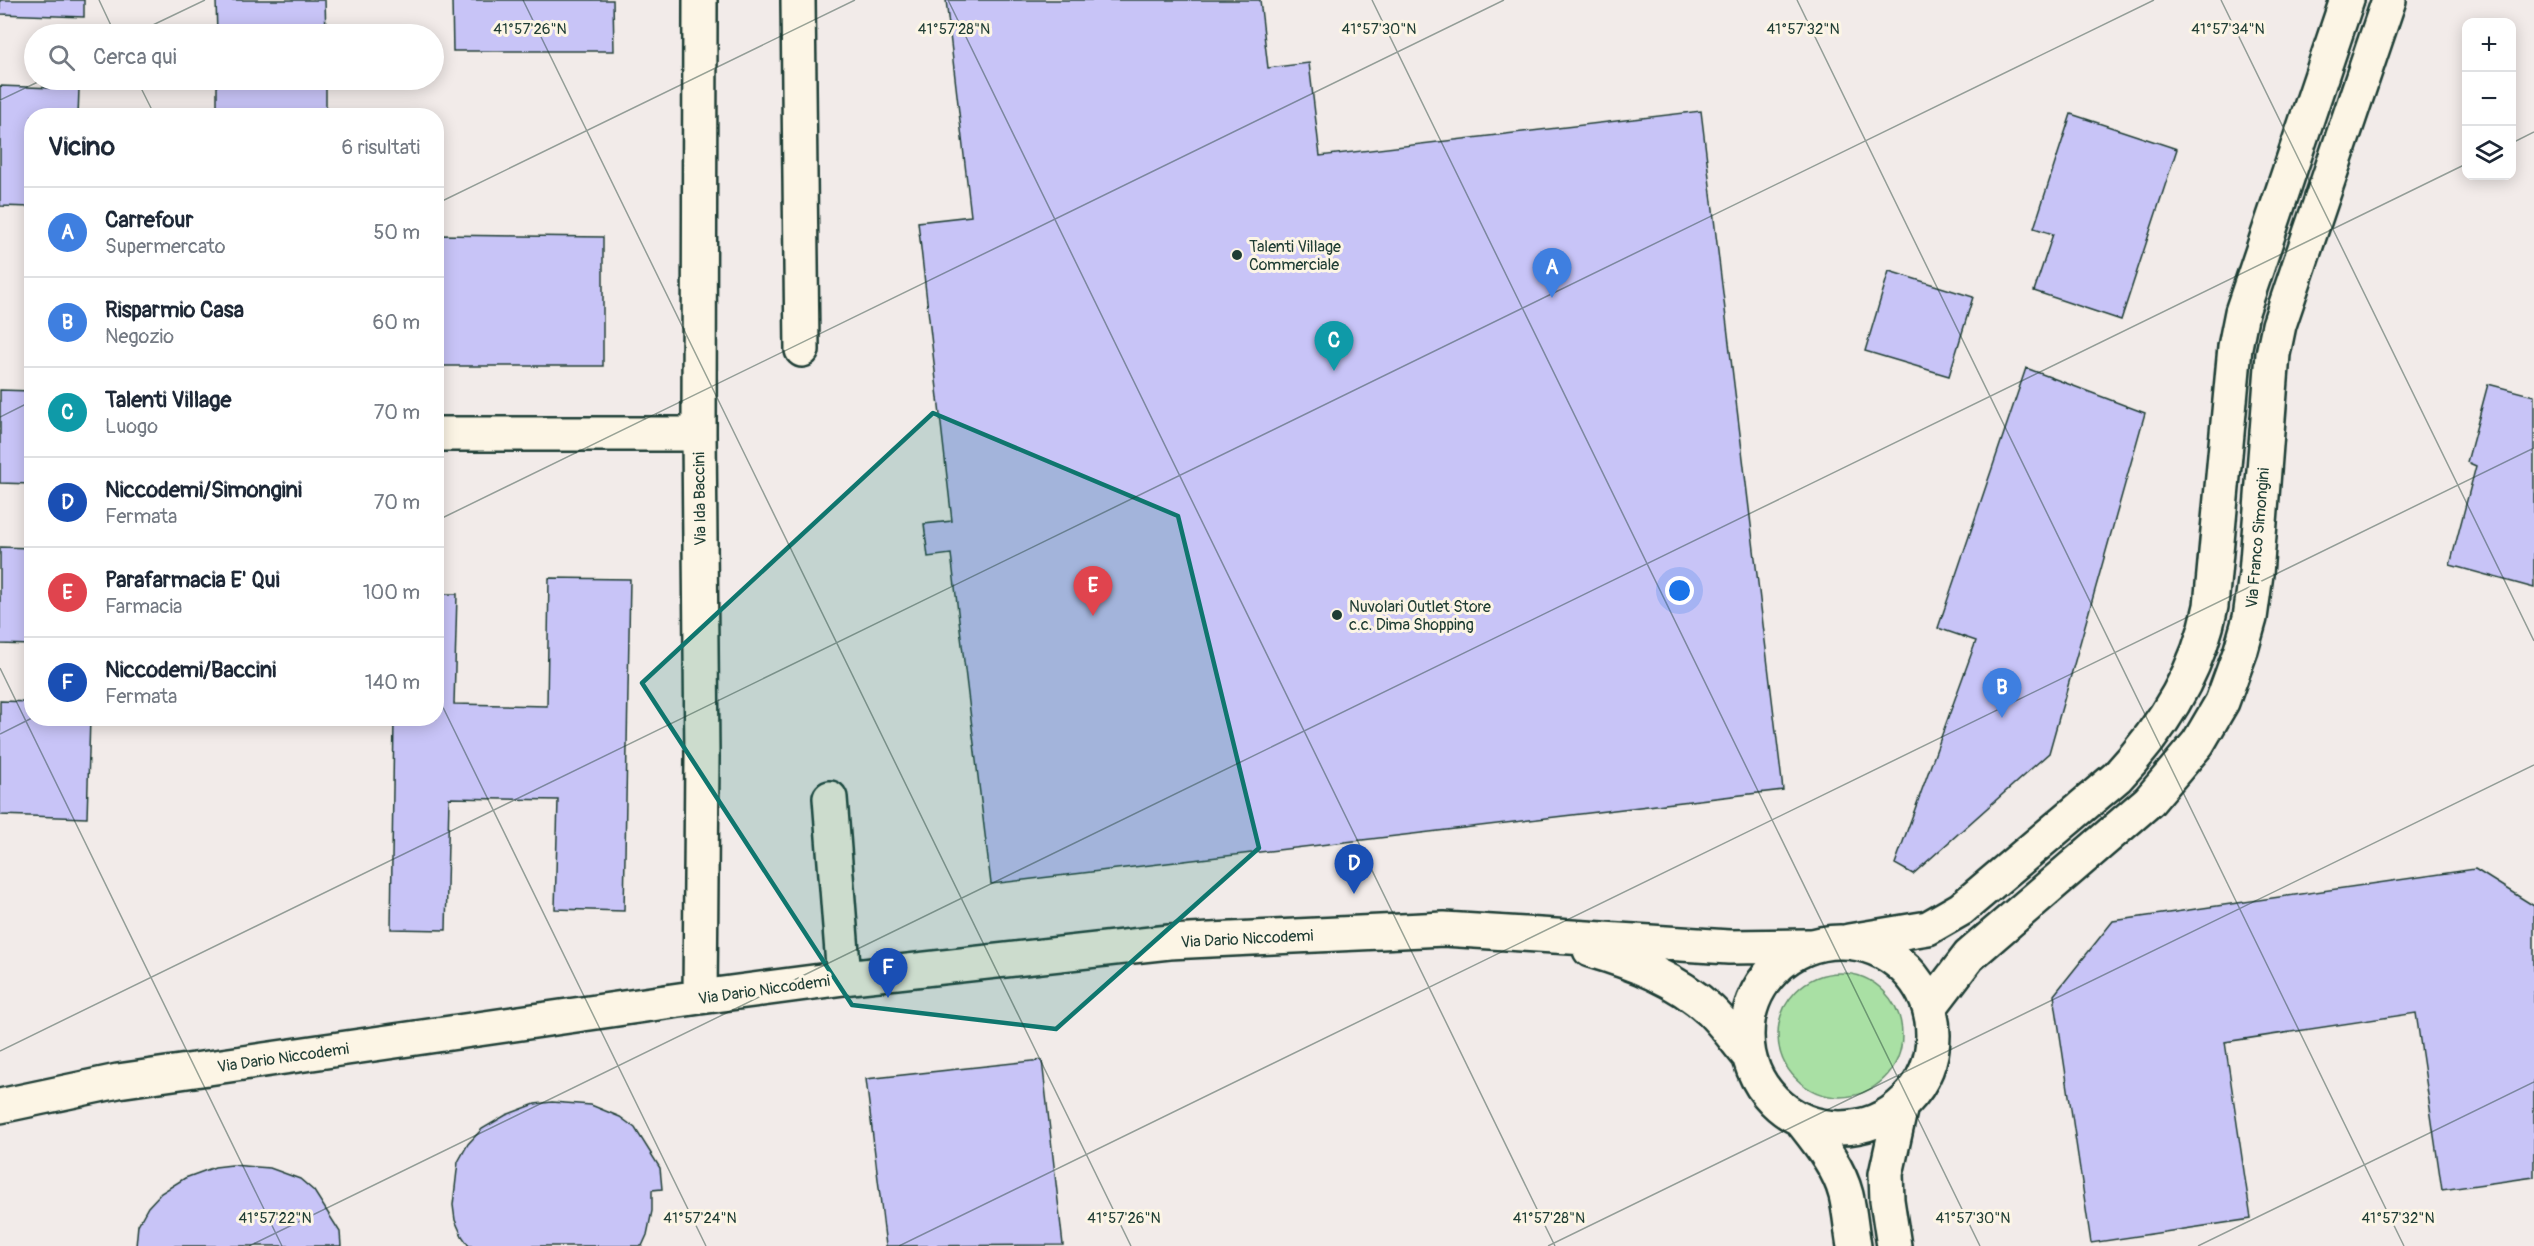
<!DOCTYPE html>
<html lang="it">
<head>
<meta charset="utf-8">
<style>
  :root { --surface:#fff; --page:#f2f2f3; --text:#1f2937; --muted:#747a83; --line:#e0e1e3; --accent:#1f3d34 }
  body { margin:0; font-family:Pangolin,sans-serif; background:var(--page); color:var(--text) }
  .controls { position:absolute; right:18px; top:18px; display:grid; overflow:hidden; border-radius:12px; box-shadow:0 3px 15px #0003 }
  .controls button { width:54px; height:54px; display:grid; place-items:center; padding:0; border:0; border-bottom:2px solid var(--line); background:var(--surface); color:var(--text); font:30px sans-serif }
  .you { position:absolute; left:1680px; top:591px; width:21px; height:21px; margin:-15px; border:4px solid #fff; border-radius:50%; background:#1a73e8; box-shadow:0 0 0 9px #1a73e833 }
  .badge { display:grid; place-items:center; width:39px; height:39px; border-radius:50%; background:var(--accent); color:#fff; font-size:20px; font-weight:700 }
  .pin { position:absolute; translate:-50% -50px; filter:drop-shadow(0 2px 3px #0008) }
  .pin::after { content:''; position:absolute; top:32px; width:21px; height:18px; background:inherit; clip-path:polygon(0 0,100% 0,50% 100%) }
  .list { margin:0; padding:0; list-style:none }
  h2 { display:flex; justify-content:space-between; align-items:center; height:78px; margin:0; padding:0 24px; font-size:26px }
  h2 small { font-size:20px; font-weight:400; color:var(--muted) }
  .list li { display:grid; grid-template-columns:39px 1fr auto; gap:18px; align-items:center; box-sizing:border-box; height:90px; padding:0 24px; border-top:2px solid var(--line) }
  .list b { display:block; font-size:22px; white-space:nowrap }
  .list p { margin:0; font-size:20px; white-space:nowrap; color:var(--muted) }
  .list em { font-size:20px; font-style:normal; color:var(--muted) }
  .icon { flex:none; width:33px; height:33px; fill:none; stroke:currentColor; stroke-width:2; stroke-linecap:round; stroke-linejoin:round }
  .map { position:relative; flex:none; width:2534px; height:1246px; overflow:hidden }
  .search { position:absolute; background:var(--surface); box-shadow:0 3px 15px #0003; left:24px; top:24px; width:420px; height:66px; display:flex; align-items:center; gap:15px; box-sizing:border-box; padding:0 21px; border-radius:33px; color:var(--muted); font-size:22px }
  .panel { position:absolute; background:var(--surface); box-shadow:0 3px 15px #0003; left:24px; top:108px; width:420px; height:618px; border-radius:24px }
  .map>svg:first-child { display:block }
  .green { fill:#a9e0a4; stroke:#648e6c; stroke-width:1.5 }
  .building { fill:#c8c4f7; stroke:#1f3d34; stroke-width:1.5 }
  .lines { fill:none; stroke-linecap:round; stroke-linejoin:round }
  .minor-casing { stroke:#1f3d34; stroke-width:38 }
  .minor { stroke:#fcf5e5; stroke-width:33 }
  .marked { fill:#0f766e; fill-opacity:0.2; stroke:#0f766e; stroke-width:4.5; stroke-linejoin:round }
  .ticks { fill:none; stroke:#1f3d34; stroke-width:1.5; stroke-opacity:0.45 }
  .poi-dot { fill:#1f3d34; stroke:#fcf5e5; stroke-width:2 }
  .labels { text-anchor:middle; stroke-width:6; stroke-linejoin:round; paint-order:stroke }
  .poi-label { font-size:16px; fill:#1f3d34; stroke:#fcf5e5; text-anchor:start }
  .street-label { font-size:16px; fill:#1f3d34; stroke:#fcf5e5 }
  .ticks-label { font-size:15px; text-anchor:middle; fill:#1f3d34; stroke:#fcf5e5; stroke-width:6; stroke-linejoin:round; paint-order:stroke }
</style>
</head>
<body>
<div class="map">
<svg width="2534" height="1246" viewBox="0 0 2534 1246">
  <rect width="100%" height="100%" fill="#f2ebe9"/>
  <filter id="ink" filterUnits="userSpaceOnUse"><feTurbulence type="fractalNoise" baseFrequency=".0167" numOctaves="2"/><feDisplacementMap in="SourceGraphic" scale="12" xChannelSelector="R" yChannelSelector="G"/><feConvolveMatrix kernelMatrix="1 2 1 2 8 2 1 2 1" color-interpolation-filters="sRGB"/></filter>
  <g filter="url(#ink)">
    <!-- green -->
    <path class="green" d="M1778 1035a62 62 0 1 1 124 0a62 62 0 1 1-124 0Z"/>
    <!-- building -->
    <path class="building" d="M 0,0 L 84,0 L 84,17 L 0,14 Z
      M 216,0 L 325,0 L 326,34 L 217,34 Z
      M 452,0 L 613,0 L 614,51 L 453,51 Z
      M 946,0 L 1260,0 L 1268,68 L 1309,63 L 1320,156 L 1701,111 L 1783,790 L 991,884 L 951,554 L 928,557 L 924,524 L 952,521 L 918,222 L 971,216 Z
      M 217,80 L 326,80 L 326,116 L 217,116 Z
      M 0,86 L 79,89 L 78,116 L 32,116 L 32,207 L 0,206 Z
      M 2071,114 L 2177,149 L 2121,320 L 2034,291 L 2053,234 L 2034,228 Z
      M 436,235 L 603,237 L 603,366 L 436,366 Z
      M 1889,271 L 1973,297 L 1949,376 L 1865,351 Z
      M 2026,368 L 2145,413 L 2049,753 L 1913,874 L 1895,864 L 1976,641 L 1938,628 Z
      M 2488,384 L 2534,396 L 2534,588 L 2450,565 L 2476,466 L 2467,462 Z
      M 0,390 L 32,391 L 32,484 L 0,483 Z
      M 0,547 L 32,548 L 32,645 L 0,644 Z
      M 549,578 L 630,579 L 624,911 L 555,909 L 558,800 L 449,798 L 446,930 L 391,929 L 394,718 L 436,718 L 436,594 L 457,594 L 454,704 L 547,706 Z
      M 0,701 L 32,702 L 32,718 L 90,718 L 87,818 L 0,815 Z
      M 2475,869 L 2534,906 L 2534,1177 L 2442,1190 L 2416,1013 L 2225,1042 L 2251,1219 L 2091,1243 L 2054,995 L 2113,921 Z
      M 1042,1060 L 1063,1245 L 886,1246 L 866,1079 Z
      M 552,1102 L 591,1105 L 620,1117 L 635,1128 L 660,1168 L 662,1189 L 652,1190 L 652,1211 L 647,1235 L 642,1246 L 469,1246 L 462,1236 L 455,1220 L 453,1205 L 458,1162 L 468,1144 L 482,1129 L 506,1115 L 535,1104 Z
      M 232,1165 L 270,1168 L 300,1179 L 314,1191 L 340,1232 L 341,1246 L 136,1246 L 138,1225 L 148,1207 L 161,1193 L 185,1178 L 215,1167 Z"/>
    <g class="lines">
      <defs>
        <path id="minor" d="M 798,0 L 802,350
          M 436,434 L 699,434
          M 830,798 L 844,978
          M 1849,941 L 1928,928 L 1961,909 L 2117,777 C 2163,728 2198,672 2211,606 L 2235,347 L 2242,312 L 2347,0
          M1747 1035a93 93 0 1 1 186 0a93 93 0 1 1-186 0Z
          M 1590,950 C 1634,963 1676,979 1710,1010 C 1724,1023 1736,1041 1749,1056
          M 700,997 L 702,757 L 699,434 L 700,0
          M 1930,1007 L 1969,956 L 2149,801 L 2198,743 L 2222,702 L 2241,650 L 2250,618 L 2256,574 L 2273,354 L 2279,325 L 2389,0
          M 0,1106 L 118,1081 L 700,997 L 844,978 L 1169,942 L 1444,929 L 1729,947 L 1809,946
          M 1801,1120 C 1819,1143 1839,1167 1846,1195 C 1850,1212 1851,1229 1854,1246
          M 1894,1246 L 1887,1200 L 1886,1174 L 1901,1106"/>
      </defs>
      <!-- minor casing -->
      <use href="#minor" class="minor-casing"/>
      <!-- minor -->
      <use href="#minor" class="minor"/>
    </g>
  </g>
  <!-- marked area -->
  <path class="marked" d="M 933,413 L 1178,516 L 1259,848 L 1056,1029 L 852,1005 L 642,683 Z"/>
  <!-- ticks -->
  <path class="ticks" d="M 99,0 L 115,34M 523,0 L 1131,1246M 948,0 L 1555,1246M 1372,0 L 1980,1246M 1797,0 L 2404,1246M 2221,0 L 2534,641M 134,34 L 205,0M 137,80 L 155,116M 0,100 L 42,80M 2512,143 L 2534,132M 436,204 L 855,0M 0,417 L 32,401M 436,521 L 1504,0M 0,668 L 282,1246M 436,693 L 706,1246M 0,734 L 32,718M 0,1051 L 2154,0M 249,1246 L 2466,164M 899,1246 L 2534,448M 1548,1246 L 2534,765M 2198,1246 L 2534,1082"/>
  <!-- markers -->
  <g class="poi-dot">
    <circle cx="1237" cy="255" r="6"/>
    <circle cx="1337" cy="615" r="6"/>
  </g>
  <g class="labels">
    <!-- poi labels -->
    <g class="poi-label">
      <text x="1249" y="252">Talenti Village<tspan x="1249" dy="18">Commerciale</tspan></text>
      <text x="1349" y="612">Nuvolari Outlet Store<tspan x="1349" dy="18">c.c. Dima Shopping</tspan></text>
    </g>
    <!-- street labels -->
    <g class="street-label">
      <text transform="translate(699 499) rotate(-91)" y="6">Via Ida Baccini</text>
      <text transform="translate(2257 538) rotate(-85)" y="6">Via Franco Simongini</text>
      <text transform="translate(1247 938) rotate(-3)" y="6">Via Dario Niccodemi</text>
      <text transform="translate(764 989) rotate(-8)" y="6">Via Dario Niccodemi</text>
      <text transform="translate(283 1057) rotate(-8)" y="6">Via Dario Niccodemi</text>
    </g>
  </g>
  <g class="ticks-label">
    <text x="530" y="34">41°57'26"N</text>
    <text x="954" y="34">41°57'28"N</text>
    <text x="1379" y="34">41°57'30"N</text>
    <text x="1803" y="34">41°57'32"N</text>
    <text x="2228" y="34">41°57'34"N</text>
    <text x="275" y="1223">41°57'22"N</text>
    <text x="700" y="1223">41°57'24"N</text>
    <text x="1124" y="1223">41°57'26"N</text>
    <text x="1549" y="1223">41°57'28"N</text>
    <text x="1973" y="1223">41°57'30"N</text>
    <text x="2398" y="1223">41°57'32"N</text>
  </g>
</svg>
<div class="controls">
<button>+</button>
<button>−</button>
<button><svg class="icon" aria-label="layers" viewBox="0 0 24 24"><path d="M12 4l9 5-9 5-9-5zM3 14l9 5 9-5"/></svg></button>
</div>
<div class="you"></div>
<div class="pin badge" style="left:1552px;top:298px;background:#3f7fe0">A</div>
<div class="pin badge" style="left:2002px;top:718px;background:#3f7fe0">B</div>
<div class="pin badge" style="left:1334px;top:371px;background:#0f9aa8">C</div>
<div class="pin badge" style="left:1354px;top:894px;background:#1a4fb4">D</div>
<div class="pin badge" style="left:1093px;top:616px;background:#e0444e">E</div>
<div class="pin badge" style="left:888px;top:998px;background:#1a4fb4">F</div>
<div class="search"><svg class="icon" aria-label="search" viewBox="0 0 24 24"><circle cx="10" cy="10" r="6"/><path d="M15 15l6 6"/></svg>Cerca qui</div>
<section class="panel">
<h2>Vicino<small>6 risultati</small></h2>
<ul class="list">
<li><span class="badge" style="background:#3f7fe0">A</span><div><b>Carrefour</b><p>Supermercato</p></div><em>50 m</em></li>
<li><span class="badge" style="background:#3f7fe0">B</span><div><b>Risparmio Casa</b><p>Negozio</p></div><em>60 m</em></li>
<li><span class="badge" style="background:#0f9aa8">C</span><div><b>Talenti Village</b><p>Luogo</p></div><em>70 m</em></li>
<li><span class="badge" style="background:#1a4fb4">D</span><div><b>Niccodemi/Simongini</b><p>Fermata</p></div><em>70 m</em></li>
<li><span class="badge" style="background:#e0444e">E</span><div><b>Parafarmacia E' Qui</b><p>Farmacia</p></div><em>100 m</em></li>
<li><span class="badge" style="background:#1a4fb4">F</span><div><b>Niccodemi/Baccini</b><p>Fermata</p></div><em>140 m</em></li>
</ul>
</section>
</div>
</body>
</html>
